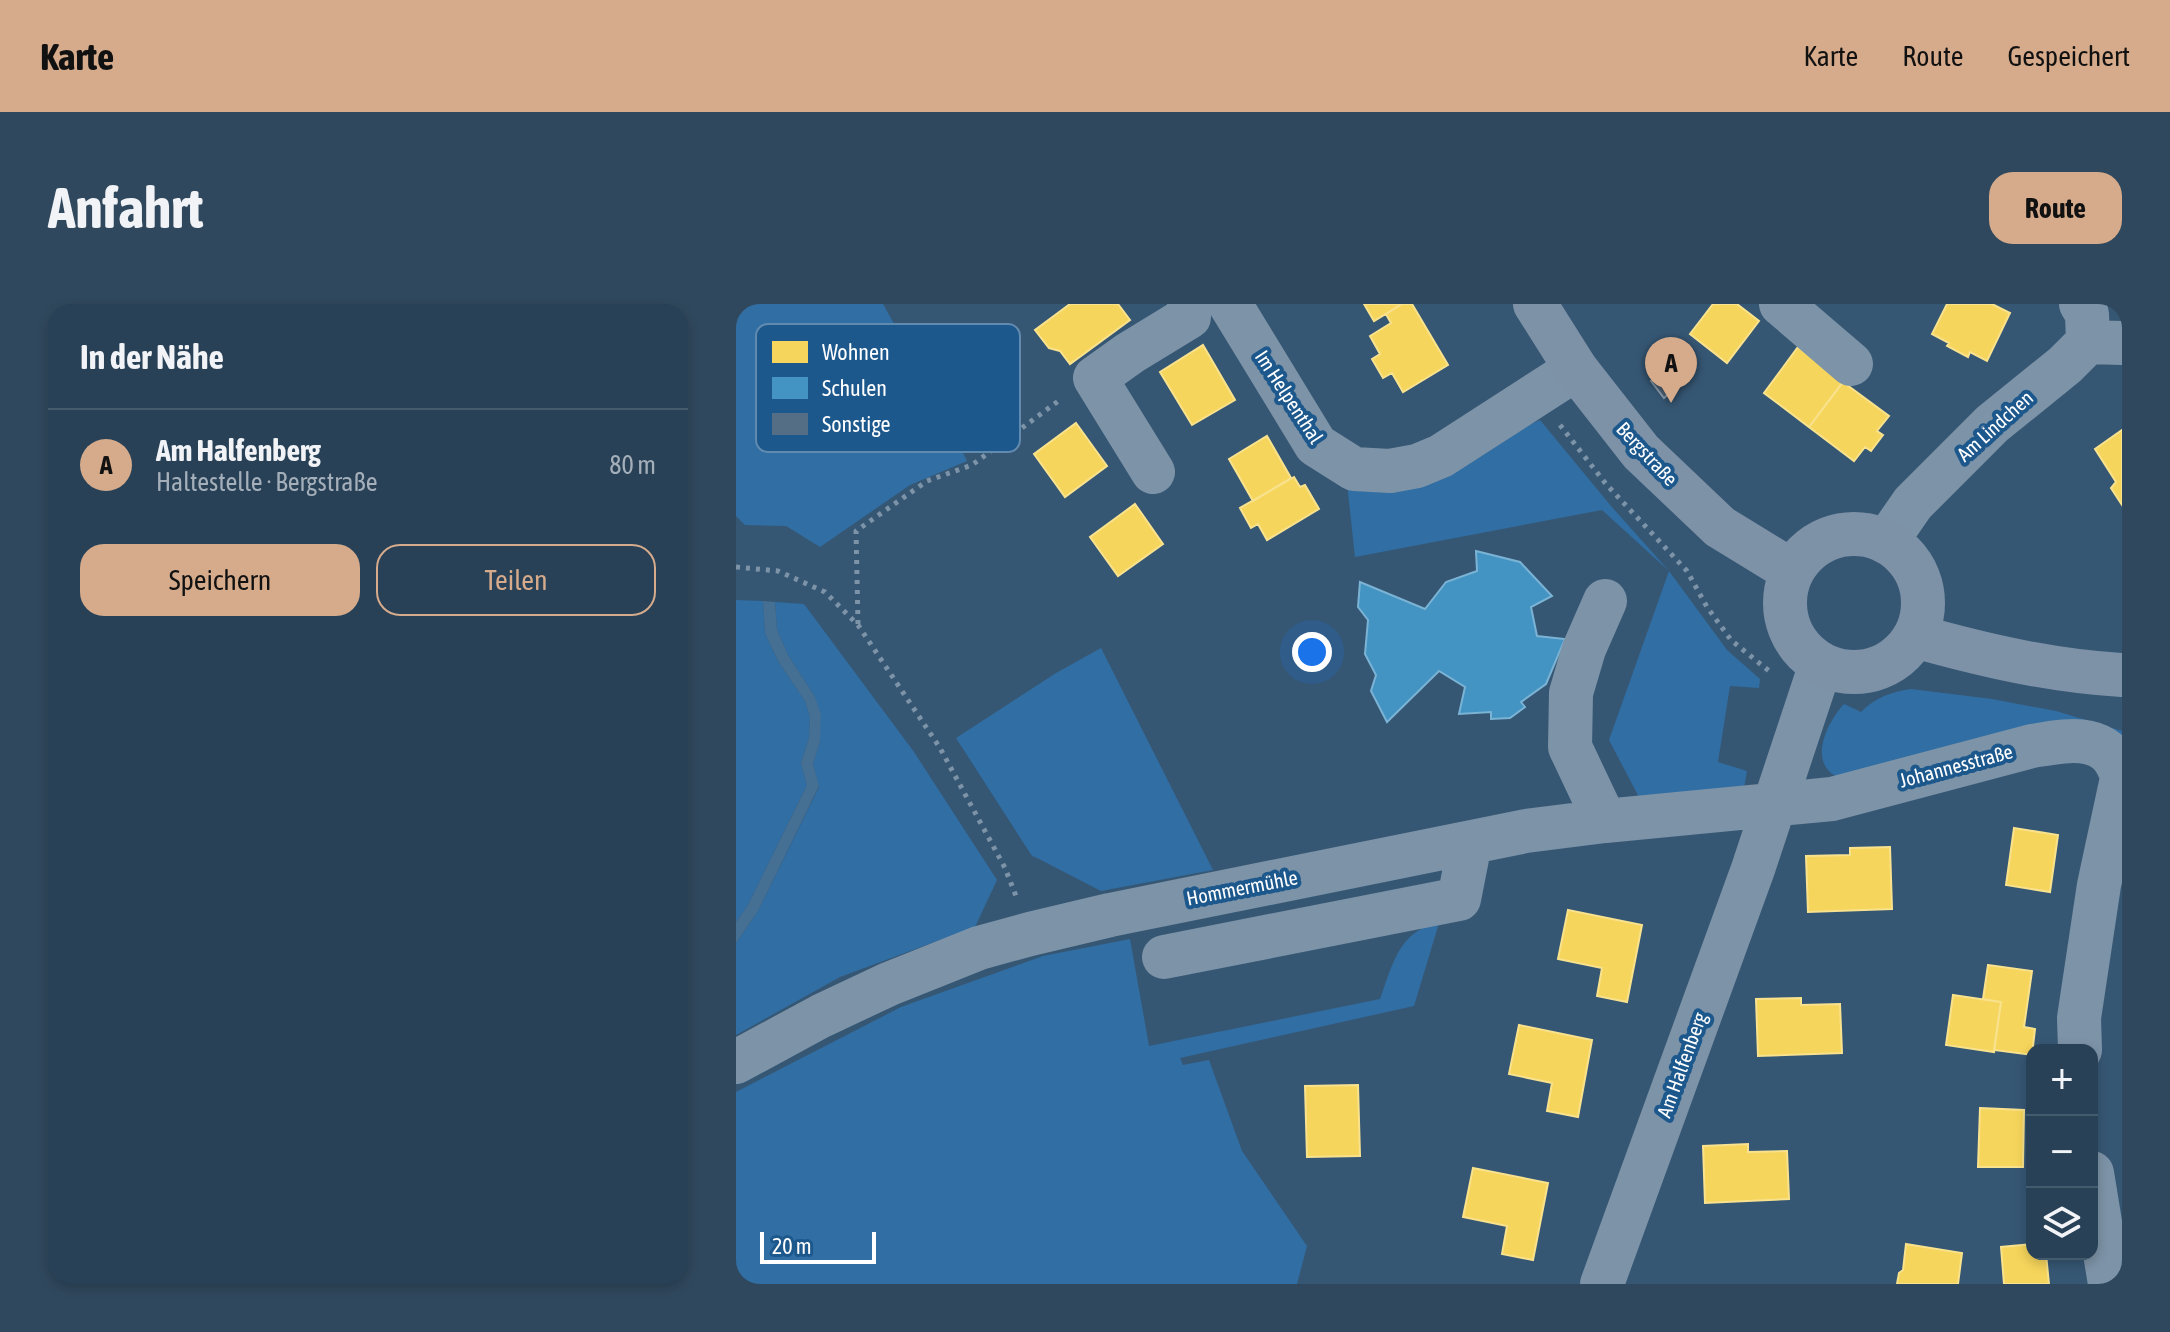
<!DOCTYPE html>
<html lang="de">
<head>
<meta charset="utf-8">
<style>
  :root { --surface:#284157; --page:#30485d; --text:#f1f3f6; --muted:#a5afba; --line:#445a6d; --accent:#d6ab8b }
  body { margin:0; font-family:"Asap Condensed",sans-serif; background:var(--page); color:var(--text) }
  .controls { position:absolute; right:24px; bottom:24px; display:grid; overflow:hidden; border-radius:16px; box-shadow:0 4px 12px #0003 }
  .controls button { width:72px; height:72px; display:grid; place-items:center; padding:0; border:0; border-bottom:2px solid var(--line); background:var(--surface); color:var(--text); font:40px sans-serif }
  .scale { position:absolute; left:24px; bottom:20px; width:116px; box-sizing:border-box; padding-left:8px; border:4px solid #fff; border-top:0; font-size:22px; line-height:28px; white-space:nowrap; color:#fff; -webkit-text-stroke:6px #1d588d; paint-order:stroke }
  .you { position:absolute; left:576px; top:348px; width:28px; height:28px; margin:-20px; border:6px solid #fff; border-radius:50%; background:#1a73e8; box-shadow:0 0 0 12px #1a73e833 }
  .badge { display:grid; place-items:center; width:52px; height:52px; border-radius:50%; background:var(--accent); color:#111; font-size:26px; font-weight:700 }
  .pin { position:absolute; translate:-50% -66px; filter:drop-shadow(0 2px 4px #0008) }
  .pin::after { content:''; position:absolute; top:42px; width:28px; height:24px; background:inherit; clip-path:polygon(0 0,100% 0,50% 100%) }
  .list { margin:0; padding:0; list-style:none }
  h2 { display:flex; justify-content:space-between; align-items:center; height:104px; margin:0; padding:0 32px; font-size:34px }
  h2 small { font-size:26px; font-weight:400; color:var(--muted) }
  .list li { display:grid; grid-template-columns:52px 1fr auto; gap:24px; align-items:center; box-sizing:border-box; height:112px; padding:0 32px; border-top:2px solid var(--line) }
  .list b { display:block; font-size:30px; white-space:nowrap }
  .list p { margin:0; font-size:26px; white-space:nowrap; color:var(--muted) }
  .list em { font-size:26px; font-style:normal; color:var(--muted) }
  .actions { display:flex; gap:16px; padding:24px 32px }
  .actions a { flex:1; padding:18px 0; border:2px solid var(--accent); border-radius:24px; text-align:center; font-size:28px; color:var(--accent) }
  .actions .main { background:var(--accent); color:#111 }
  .icon { flex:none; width:44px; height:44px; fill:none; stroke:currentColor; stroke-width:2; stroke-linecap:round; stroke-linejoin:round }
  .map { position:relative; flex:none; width:1386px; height:980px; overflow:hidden; border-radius:24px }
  header { display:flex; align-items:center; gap:48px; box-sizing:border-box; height:112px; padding:0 40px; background:var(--accent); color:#111 }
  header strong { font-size:38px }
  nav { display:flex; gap:44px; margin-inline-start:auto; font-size:28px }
  .intro { display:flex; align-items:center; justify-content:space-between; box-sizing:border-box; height:192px; padding:0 48px }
  h1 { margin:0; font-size:56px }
  .button { padding:20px 36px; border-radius:24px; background:var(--accent); color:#111; font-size:28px; font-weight:700 }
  main { display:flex; gap:48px; padding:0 48px }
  aside { flex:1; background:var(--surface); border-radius:24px; box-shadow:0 4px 12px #0003 }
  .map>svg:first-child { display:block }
  .green { fill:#316ea3 }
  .water { fill:#466f94 }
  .homes { fill:#f6d55c; stroke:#f9e28d; stroke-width:2 }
  .schools { fill:#4393c3; stroke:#7bb3d5; stroke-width:2 }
  .building { fill:#546e85; stroke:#92a5b5; stroke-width:2 }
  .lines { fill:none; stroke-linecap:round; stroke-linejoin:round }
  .path { stroke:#7d93a7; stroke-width:5; stroke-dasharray:4 6; stroke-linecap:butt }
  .minor { stroke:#7d93a7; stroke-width:44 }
  .major { stroke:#7d92a7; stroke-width:44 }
  .labels { text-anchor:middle; stroke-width:8; stroke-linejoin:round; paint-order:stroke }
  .street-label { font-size:20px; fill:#fff; stroke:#1d588d }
  .key { fill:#1d588d; stroke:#618aaf; stroke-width:2 }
  .key-label { font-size:22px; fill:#fff }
</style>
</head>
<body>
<header>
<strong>Karte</strong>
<nav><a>Karte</a><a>Route</a><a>Gespeichert</a></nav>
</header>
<div class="intro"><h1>Anfahrt</h1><a class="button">Route</a></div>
<main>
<aside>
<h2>In der Nähe<small></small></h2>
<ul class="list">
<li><span class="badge">A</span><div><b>Am Halfenberg</b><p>Haltestelle · Bergstraße</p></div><em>80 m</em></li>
</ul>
<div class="actions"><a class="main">Speichern</a><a>Teilen</a></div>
</aside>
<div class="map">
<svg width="1386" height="980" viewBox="0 0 1386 980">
  <rect width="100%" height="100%" fill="#365774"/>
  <!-- green -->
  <path class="green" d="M 0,0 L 147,0 L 200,95 L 231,157 L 174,181 L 84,243 L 50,222 L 9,221 L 0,212 Z
    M 804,116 L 875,202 L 933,267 L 991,346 L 1024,375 L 1023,384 L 994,382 L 982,458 L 1011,467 L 1007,490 L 905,497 L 873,436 L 933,267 L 866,206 L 619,253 L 611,179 L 782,125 Z
    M 0,296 L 27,297 L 29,329 L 42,357 L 69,397 L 74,413 L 73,434 L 65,459 L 71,481 L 12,601 L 0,618 Z
    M 39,298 L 68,300 L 178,448 L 261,576 L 239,623 L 104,673 L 0,731 L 0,639 L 22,607 L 83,483 L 77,460 L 84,437 L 79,393 L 52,351 L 41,326 Z
    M 365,344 L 477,566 L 365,587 L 301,554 L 296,552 L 220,434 L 320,369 Z
    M 1175,385 L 1256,395 L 1320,407 L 1386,427 L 1386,443 L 1106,475 C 1105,474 1095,470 1095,469 C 1074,451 1094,415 1108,400 L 1125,408 C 1140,393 1155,388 1175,385 Z
    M 703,619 L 678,702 L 444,754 L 447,761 L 473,756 L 506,847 L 571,942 L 561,980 L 0,980 L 0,788 L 165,703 L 307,652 L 394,635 L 413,742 L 644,695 C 653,671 660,638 685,625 C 690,622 698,621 703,619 Z"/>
  <!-- water -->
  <path class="water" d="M 27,297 L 39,298 L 41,326 L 52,351 L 79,393 L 85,411 L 84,437 L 77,460 L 83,482 L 22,607 L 0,639 L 0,618 L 12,601 L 71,481 L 65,459 L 73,434 L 74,413 L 69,397 L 42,357 L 29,329 Z"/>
  <!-- homes -->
  <path class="homes" d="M 334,0 L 382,0 L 394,16 L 334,60 L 324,47 L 313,44 L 299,26 Z
    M 628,0 L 666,0 L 638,17 Z
    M 666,0 L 676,0 L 712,61 L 667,88 L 656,69 L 647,74 L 636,55 L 644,50 L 634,32 L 655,19 L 650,10 Z
    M 977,0 L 1001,0 L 1023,17 L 991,59 L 954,30 Z
    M 1211,0 L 1256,0 L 1274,9 L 1251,57 L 1234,48 L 1232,53 L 1211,42 L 1213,39 L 1196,30 Z
    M 467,41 L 499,96 L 456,121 L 424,68 Z
    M 1062,43 L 1107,78 L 1073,123 L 1028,89 Z
    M 1107,78 L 1153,112 L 1141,127 L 1147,131 L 1135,147 L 1129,143 L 1118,157 L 1073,123 Z
    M 340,119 L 371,162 L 329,193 L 298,150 Z
    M 1386,126 L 1386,201 L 1375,184 L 1380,178 L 1359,145 Z
    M 531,132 L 555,174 L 517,197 L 493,155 Z
    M 558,173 L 564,183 L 569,181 L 583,205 L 531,236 L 522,220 L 515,224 L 504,204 Z
    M 399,200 L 427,240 L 382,272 L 354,233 Z
    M 1278,524 L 1322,531 L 1314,588 L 1270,581 Z
    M 1154,543 L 1156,605 L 1072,608 L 1070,552 L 1114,551 L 1114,544 Z
    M 832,606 L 906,621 L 891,698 L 861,692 L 866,664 L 822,655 Z
    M 1252,661 L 1296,667 L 1288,723 L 1299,725 L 1296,751 L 1258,746 L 1265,698 L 1247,695 Z
    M 1217,691 L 1265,698 L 1258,748 L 1210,741 Z
    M 1065,694 L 1065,701 L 1104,700 L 1106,749 L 1022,752 L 1020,695 Z
    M 783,721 L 856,736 L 842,813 L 811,807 L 816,779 L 773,770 Z
    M 622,781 L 624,852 L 571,853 L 569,782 Z
    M 1244,804 L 1288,806 L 1287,863 L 1242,863 Z
    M 1012,840 L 1012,848 L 1051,847 L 1053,895 L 969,899 L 967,842 Z
    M 737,864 L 812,879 L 797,956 L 766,950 L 771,922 L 727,913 Z
    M 1170,940 L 1226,949 L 1222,980 L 1161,980 L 1163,969 L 1167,966 Z
    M 1296,940 L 1296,950 L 1310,950 L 1313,980 L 1268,980 L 1265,943 Z"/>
  <!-- schools -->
  <path class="schools" d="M 740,247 L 784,258 L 816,292 L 795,303 L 801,332 L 829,335 L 810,380 L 785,398 L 789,403 L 774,414 L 755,415 L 755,408 L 723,410 L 729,383 L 703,367 L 651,418 L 635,387 L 640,371 L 629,350 L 632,316 L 622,303 L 624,278 L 689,305 L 710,278 L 741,267 Z"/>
  <!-- building -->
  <path class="building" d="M 923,71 L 936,87 L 928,94 L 915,77 Z"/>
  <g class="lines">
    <!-- path -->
    <path class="path" d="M 824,121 L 870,180 L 951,267 L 971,303 L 995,336 L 1033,367 L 1038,366
      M 0,263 L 42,267 L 89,288 L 122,321 L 204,444 L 269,564 L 280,592
      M 122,320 L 120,227 L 191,177 L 236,161 L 325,95"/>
    <!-- minor -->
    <path class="minor" d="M 494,0 L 580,141 L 618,165 L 654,167 L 681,162 L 705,152 L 840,65
      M 1045,0 L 1115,60
      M 1345,0 L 1351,10 L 1352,38
      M 417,168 L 359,74 L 394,49 L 453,13 L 453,0
      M 1150,238 L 1177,199 L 1256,120 L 1329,61 L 1352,38 L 1386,39
      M 869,297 L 848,345 L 835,389 L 834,443 L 869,517
      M 428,653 L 723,595 L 734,539
      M 1344,746 L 1343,714 L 1363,581 L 1386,474
      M 0,758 L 85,712 L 153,680 L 243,644 L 294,630 L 374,611 L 790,527 L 869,517 L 1096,495 L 1296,442 C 1333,436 1373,427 1386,473
      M 1356,869 L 1374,980
      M 866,980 L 1017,565 L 1085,360"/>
    <!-- major -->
    <path class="major" d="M 799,0 L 840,65 L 905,148 L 984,223 L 1056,267
      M1049 299a69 69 0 1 1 138 0a69 69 0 1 1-138 0Z
      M 1179,332 C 1247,351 1315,367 1386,371"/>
  </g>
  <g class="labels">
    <!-- street labels -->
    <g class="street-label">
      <text transform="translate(553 93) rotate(57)" y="7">Im Helpenthal</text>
      <text transform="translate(1259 122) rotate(-42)" y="7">Am Lindchen</text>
      <text transform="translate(911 150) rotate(47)" y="7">Bergstraße</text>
      <text transform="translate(1220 462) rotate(-15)" y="7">Johannesstraße</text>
      <text transform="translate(506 584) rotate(-11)" y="7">Hommermühle</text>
      <text transform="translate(946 761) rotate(-70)" y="7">Am Halfenberg</text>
    </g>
  </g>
  <!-- legend -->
  <rect x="20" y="20" width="264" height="128" rx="12" class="key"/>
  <rect x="36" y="37" width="36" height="22" fill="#f6d55c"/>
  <rect x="36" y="73" width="36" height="22" fill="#4393c3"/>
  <rect x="36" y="109" width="36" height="22" fill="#546e85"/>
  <g class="key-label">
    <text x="86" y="56">Wohnen</text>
    <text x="86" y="92">Schulen</text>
    <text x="86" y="128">Sonstige</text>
  </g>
</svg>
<div class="controls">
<button>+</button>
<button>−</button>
<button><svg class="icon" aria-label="layers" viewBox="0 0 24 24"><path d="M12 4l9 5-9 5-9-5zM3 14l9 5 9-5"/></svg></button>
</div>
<div class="scale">20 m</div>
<div class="you"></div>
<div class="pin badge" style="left:935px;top:99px">A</div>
</div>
</main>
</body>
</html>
